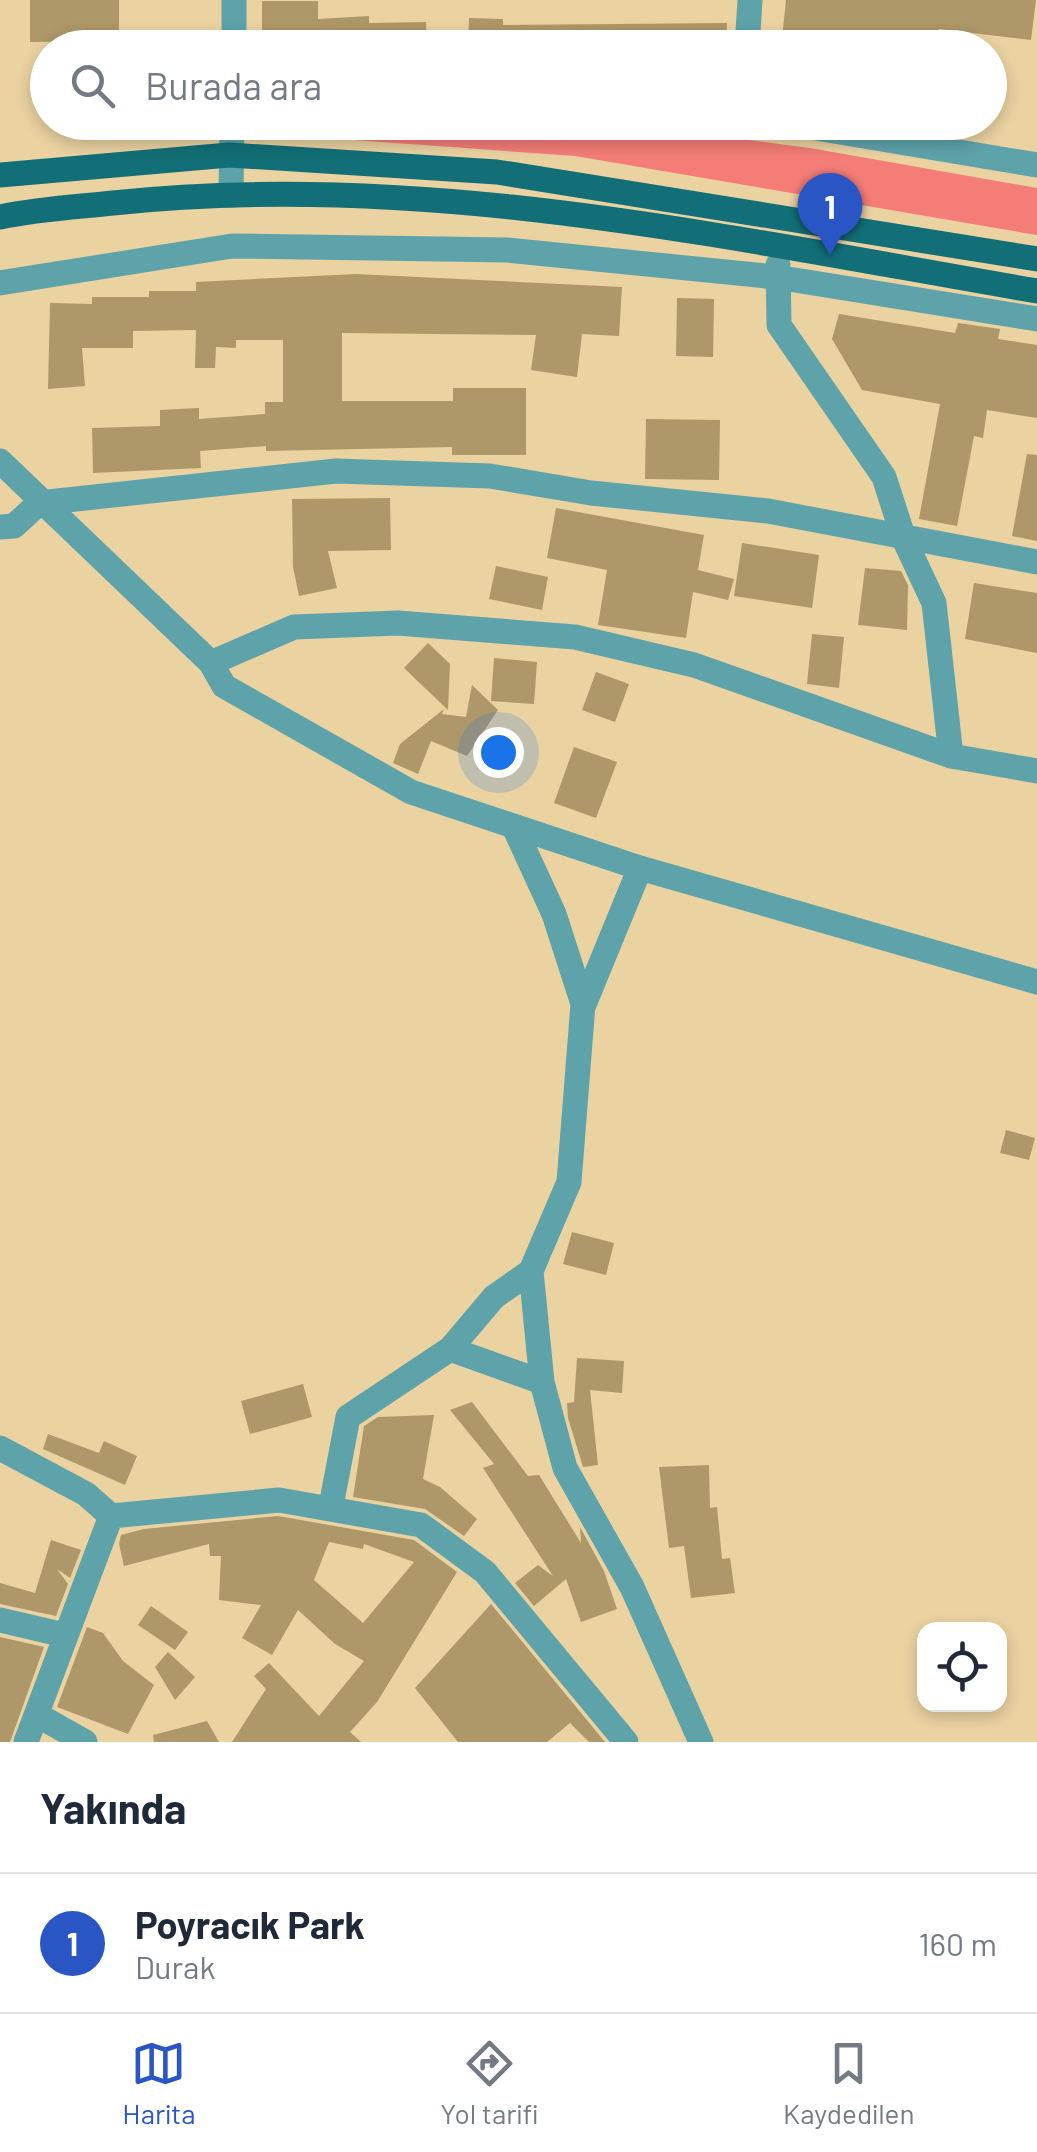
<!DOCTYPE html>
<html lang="tr">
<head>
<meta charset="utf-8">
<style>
  :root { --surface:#fff; --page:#f6f6f7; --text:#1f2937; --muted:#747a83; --line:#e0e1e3; --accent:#2a55c4 }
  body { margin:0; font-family:Barlow,sans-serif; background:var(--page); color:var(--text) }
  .controls { position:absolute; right:30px; bottom:30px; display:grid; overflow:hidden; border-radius:20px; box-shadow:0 5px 15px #0003 }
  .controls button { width:90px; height:90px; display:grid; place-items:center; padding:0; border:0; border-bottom:2px solid var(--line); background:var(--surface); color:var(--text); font:50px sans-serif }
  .you { position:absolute; left:498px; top:752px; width:35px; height:35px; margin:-25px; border:8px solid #fff; border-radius:50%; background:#1a73e8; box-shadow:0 0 0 15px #1a73e833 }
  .badge { display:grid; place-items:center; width:65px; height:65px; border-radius:50%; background:var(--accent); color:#fff; font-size:32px; font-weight:700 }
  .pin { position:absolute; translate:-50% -82px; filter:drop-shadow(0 2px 5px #0008) }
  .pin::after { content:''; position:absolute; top:52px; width:35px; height:30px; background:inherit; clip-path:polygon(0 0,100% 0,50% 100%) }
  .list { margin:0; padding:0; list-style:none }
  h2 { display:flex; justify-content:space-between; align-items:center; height:130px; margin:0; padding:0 40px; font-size:42px }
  h2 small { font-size:32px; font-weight:400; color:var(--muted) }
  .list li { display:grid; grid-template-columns:65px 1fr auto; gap:30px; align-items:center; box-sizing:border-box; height:140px; padding:0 40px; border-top:2px solid var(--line) }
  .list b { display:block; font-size:38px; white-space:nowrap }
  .list p { margin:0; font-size:32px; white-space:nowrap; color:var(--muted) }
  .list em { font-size:32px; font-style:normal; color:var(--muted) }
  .icon { flex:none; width:55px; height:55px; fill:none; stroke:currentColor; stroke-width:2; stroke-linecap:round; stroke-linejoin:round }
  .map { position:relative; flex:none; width:1037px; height:1742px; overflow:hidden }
  .search { position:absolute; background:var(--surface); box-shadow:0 5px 15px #0003; left:30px; right:30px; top:30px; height:110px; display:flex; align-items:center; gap:25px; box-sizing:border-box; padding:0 35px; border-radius:55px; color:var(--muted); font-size:38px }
  .sheet { height:270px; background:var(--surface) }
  nav { display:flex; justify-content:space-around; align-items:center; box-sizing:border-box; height:140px; border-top:2px solid var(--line); background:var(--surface); font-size:28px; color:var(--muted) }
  nav a { display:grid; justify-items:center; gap:5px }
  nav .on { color:var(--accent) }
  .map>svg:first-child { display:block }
  .green { fill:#f47d77 }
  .building { fill:#ae9768; fill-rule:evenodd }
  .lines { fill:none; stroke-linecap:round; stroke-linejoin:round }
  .minor { stroke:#5ea3aa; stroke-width:25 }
  .major { stroke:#126f77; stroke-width:25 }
</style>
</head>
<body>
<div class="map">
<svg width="1037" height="1742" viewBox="0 0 1037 1742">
  <rect width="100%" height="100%" fill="#ead2a1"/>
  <!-- green -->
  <path class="green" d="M 461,123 L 615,123 L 810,148 L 1037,188 L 1037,235 L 575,156 L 255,133 Z"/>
  <!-- building -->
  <path class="building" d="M 30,0 L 119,0 L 119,41 L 30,42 Z
    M 786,0 L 1036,0 L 1031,40 L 939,29 L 937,39 L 910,35 L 908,48 L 781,48 Z
    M 262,1 L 318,1 L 318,19 L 369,16 L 369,23 L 426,22 L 427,48 L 262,48 Z
    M 469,18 L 503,19 L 503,25 L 727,23 L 726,48 L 468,48 Z
    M 356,274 L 622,287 L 619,336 L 582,334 L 577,377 L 531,370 L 536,335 L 342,333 L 342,401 L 453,401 L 453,388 L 526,388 L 526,455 L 452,455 L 452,447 L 266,451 L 266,446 L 200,451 L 201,468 L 93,473 L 92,428 L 160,426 L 160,410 L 199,408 L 199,419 L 265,414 L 265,402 L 283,402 L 283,340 L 236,340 L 236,348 L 216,347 L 215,368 L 195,368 L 196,330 L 133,331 L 133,348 L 82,348 L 85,386 L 48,389 L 50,303 L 92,304 L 92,297 L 149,297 L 149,291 L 196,291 L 196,282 Z
    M 677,298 L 714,299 L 713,357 L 676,356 Z
    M 839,314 L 955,333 L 958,323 L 1000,329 L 998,339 L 1037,345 L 1037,418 L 987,410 L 983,438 L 974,436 L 957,526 L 919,519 L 940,404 L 862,390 L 832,339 Z
    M 646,419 L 720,420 L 719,480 L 645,479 Z
    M 1027,454 L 1037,455 L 1037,541 L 1012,536 Z
    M 390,498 L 391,550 L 328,551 L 337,588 L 299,596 L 293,567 L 292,499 Z
    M 556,508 L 704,535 L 698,570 L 734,579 L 728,600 L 693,592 L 686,638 L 598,625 L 607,570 L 547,558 Z
    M 742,543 L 819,555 L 812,608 L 734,596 Z
    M 496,566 L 548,577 L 542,610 L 489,599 Z
    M 865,568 L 901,571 L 908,585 L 907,630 L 858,625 Z
    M 974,583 L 1037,593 L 1037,653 L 965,639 Z
    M 812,634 L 844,637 L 839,688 L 807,684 Z
    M 428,643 L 450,664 L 448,710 L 404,668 Z
    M 494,658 L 537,662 L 534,704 L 491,701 Z
    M 596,672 L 629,684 L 615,722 L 582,710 Z
    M 472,685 L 498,710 L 467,756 L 431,741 L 418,774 L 393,763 L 400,744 L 444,709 L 442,714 L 466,717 Z
    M 574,747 L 617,762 L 596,818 L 554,803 Z
    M 1006,1130 L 1035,1138 L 1029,1160 L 1000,1153 Z
    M 572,1232 L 614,1243 L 606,1275 L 563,1264 Z
    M 577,1358 L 624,1361 L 622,1393 L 590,1390 L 598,1465 L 583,1467 L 568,1418 L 567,1403 L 574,1402 Z
    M 303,1384 L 312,1417 L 250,1434 L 241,1401 Z
    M 472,1402 L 528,1476 L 539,1475 L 581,1543 L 580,1527 L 604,1571 L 617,1609 L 581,1622 L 566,1579 L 534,1606 L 515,1583 L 538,1565 L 553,1576 L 483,1468 L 494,1464 L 450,1410 Z
    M 434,1415 L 423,1479 L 440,1487 L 477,1519 L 464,1536 L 425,1509 L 353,1497 L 364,1426 L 378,1417 Z
    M 48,1434 L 99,1453 L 104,1441 L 137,1456 L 125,1485 L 43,1449 Z
    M 709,1465 L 710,1508 L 717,1507 L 722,1559 L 730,1558 L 735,1593 L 691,1598 L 684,1546 L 669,1548 L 659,1467 Z
    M 278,1516 L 414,1540 L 457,1572 L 377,1702 L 350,1732 L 361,1742 L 232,1742 L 266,1689 L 254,1676 L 269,1663 L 319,1716 L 364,1661 L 335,1644 L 298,1610 L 272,1655 L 242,1638 L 261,1605 L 219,1600 L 221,1556 L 210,1556 L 209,1544 L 124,1566 L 119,1544 L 121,1535 L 144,1529 ZM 329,1542 L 363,1549 L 364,1544 L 414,1562 L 363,1623 L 314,1580 Z
    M 51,1540 L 81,1550 L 70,1578 L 57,1569 L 68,1584 L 56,1616 L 0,1604 L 0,1583 L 35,1593 Z
    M 491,1604 L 605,1742 L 589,1742 L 570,1723 L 547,1742 L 458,1742 L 415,1688 Z
    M 151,1606 L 188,1632 L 175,1650 L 138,1625 Z
    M 87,1627 L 103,1633 L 123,1661 L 154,1685 L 128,1734 L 57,1707 Z
    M 0,1637 L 44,1647 L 10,1742 L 0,1742 Z
    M 168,1652 L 195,1677 L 175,1700 L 155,1667 Z
    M 207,1721 L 219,1742 L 154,1742 L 153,1735 Z"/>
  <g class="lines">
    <!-- minor -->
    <path class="minor" d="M 234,48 L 234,0
      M 747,48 L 750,0
      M 780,122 L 1037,165
      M 231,195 L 232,122
      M 778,265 L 779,325 L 884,477 L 904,539 L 934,603 L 951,756
      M 0,283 L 232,246 L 507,250 L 776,277 L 1037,319
      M 0,461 L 211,663 L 224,686 L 411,792 L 640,868 L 1037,982
      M 0,527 L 14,526 L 39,503 L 336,471 L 490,476 L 591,493 L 768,511 L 1037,562
      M 211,663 L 294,627 L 398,623 L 575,637 L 694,665 L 951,756 L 1037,771
      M 583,1007 L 640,868
      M 531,1271 L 542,1382
      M 450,1349 L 494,1297 L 531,1271 L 569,1182 L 583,1004 L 554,914 L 514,827
      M 0,1448 L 86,1494 L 111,1516 L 279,1500 L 421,1525 L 485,1572 L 626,1742
      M 331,1506 L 348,1417 L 450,1349 L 542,1382 L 565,1468 L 632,1587 L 701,1742
      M 0,1620 L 64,1635
      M 39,1716 L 85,1742
      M 26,1742 L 111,1516"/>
    <!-- major -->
    <path class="major" d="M 0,175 L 229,155 L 497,172 L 1037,259
      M 0,217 C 37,209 75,207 113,203 C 423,169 732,239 1037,291"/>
  </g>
</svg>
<div class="controls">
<button><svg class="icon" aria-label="locate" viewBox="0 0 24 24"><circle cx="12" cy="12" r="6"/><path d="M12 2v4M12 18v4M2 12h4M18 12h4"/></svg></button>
</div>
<div class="you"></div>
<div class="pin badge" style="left:830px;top:255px">1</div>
<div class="search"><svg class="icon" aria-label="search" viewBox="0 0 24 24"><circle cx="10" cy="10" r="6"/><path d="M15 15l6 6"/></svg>Burada ara</div>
</div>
<section class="sheet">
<h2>Yakında<small></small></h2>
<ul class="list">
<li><span class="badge">1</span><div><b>Poyracık Park</b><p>Durak</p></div><em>160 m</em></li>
</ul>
</section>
<nav>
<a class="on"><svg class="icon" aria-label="map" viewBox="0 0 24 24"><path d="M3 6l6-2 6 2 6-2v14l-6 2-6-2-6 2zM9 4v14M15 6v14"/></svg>Harita</a>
<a><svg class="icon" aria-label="directions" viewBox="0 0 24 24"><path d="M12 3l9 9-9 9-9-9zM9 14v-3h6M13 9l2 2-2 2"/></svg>Yol tarifi</a>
<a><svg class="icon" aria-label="saved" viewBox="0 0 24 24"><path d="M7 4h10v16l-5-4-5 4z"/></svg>Kaydedilen</a>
</nav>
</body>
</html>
